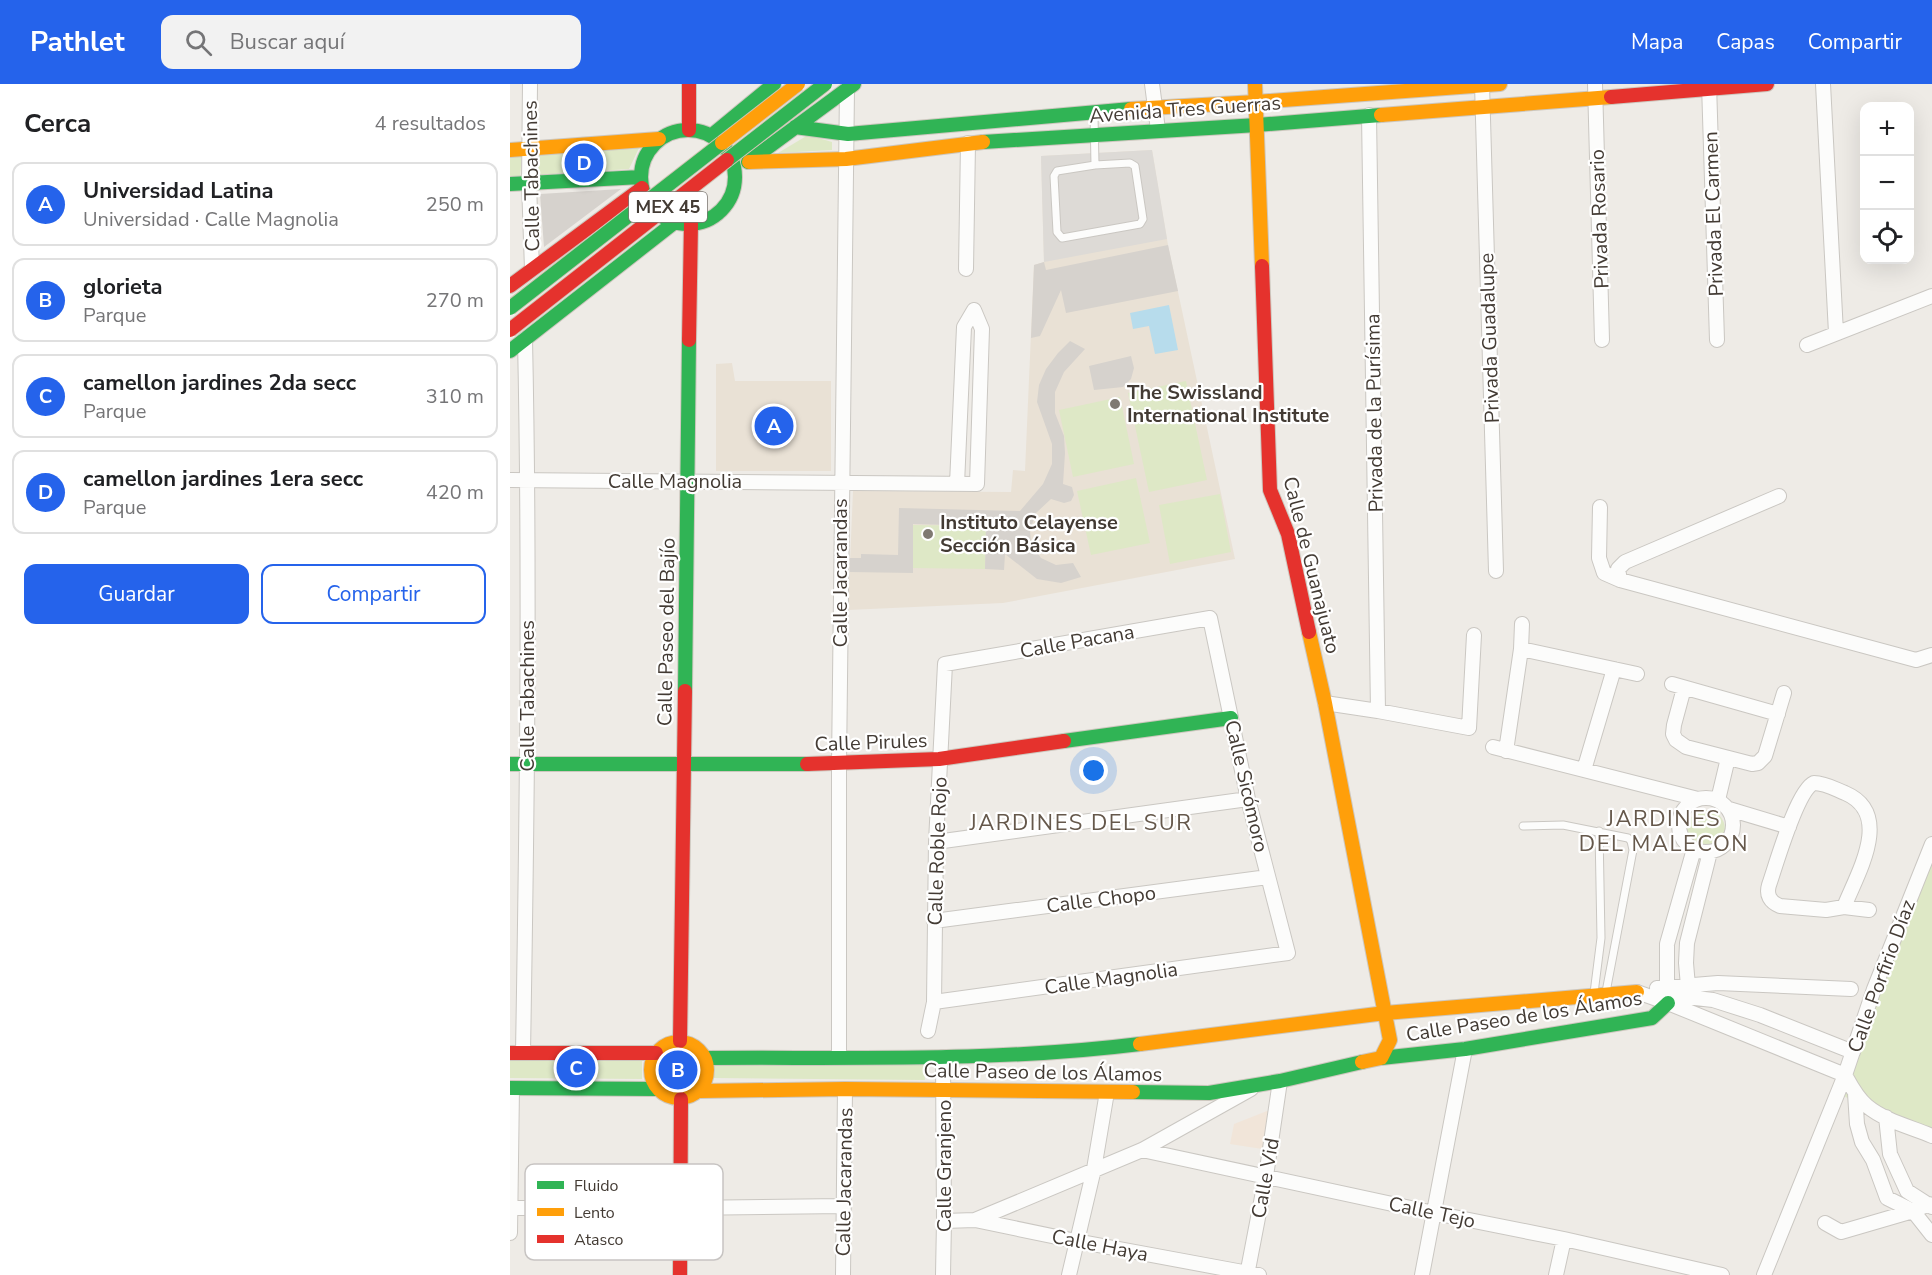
<!DOCTYPE html>
<html lang="es">
<head>
<meta charset="utf-8">
<style>
  :root { --surface:#fff; --page:#f2f2f2; --text:#202124; --muted:#757577; --line:#e0e0e0; --accent:#2563eb }
  body { margin:0; font-family:"Nunito Sans",sans-serif; background:var(--page); color:var(--text) }
  .controls { position:absolute; right:18px; top:18px; display:grid; overflow:hidden; border-radius:12px; box-shadow:0 6px 24px #0002 }
  .controls button { width:54px; height:54px; display:grid; place-items:center; padding:0; border:0; border-bottom:2px solid var(--line); background:var(--surface); color:var(--text); font:30px sans-serif }
  .you { position:absolute; left:584px; top:687px; width:21px; height:21px; margin:-15px; border:4px solid #fff; border-radius:50%; background:#1a73e8; box-shadow:0 0 0 9px #1a73e833 }
  .badge { display:grid; place-items:center; width:39px; height:39px; border-radius:50%; background:var(--accent); color:#fff; font-size:20px; font-weight:700 }
  .pin { position:absolute; translate:-50% -50%; border:3px solid #fff; box-shadow:0 2px 6px #0006 }
  .list { margin:0; padding:0; list-style:none }
  h2 { display:flex; justify-content:space-between; align-items:center; height:78px; margin:0; padding:0 24px; font-size:26px }
  h2 small { font-size:20px; font-weight:400; color:var(--muted) }
  .list li { display:grid; grid-template-columns:39px 1fr auto; gap:18px; align-items:center; box-sizing:border-box; height:84px; margin:0 12px 12px; padding:0 12px; border:2px solid var(--line); border-radius:12px }
  .list b { display:block; font-size:22px; white-space:nowrap }
  .list p { margin:0; font-size:20px; white-space:nowrap; color:var(--muted) }
  .list em { font-size:20px; font-style:normal; color:var(--muted) }
  .actions { display:flex; gap:12px; padding:18px 24px }
  .actions a { flex:1; padding:14px 0; border:2px solid var(--accent); border-radius:12px; text-align:center; font-size:21px; color:var(--accent) }
  .actions .main { background:var(--accent); color:#fff }
  .icon { flex:none; width:33px; height:33px; fill:none; stroke:currentColor; stroke-width:2; stroke-linecap:round; stroke-linejoin:round }
  .map { position:relative; flex:none; width:1422px; height:1191px; overflow:hidden }
  header { display:flex; align-items:center; gap:36px; box-sizing:border-box; height:84px; padding:0 30px; background:var(--accent); color:#fff }
  header strong { font-size:28px }
  nav { display:flex; gap:33px; margin-inline-start:auto; font-size:21px }
  .search { width:420px; height:54px; background:var(--page); display:flex; align-items:center; gap:15px; box-sizing:border-box; padding:0 21px; border-radius:12px; color:var(--muted); font-size:22px }
  main { display:flex }
  aside { flex:1; background:var(--surface) }
  .map>svg:first-child { display:block }
  .commercial { fill:#f1e5d9 }
  .education { fill:#e9e1d5 }
  .green { fill:#dee8c6 }
  .parking { fill:#dddad6 }
  .water { fill:#b7dcec }
  .building { fill:#d6d2cd }
  .lines { fill:none; stroke-linecap:round; stroke-linejoin:round }
  .lane-casing { stroke:#cac7c2; stroke-width:9 }
  .street-casing { stroke:#cac7c2; stroke-width:16 }
  .fast-casing { stroke:#cdc7be; stroke-width:16 }
  .slow-casing { stroke:#cdc7be; stroke-width:16 }
  .jam-casing { stroke:#cdc7be; stroke-width:16 }
  .lane { stroke:#fcfcfb; stroke-width:7 }
  .street { stroke:#fcfcfb; stroke-width:14 }
  .fast { stroke:#30b455; stroke-width:14 }
  .slow { stroke:#ff9f0a; stroke-width:14 }
  .jam { stroke:#e5322d; stroke-width:14 }
  .fast-bridge-casing { stroke:#d0c5b4; stroke-width:16; stroke-linecap:butt }
  .slow-bridge-casing { stroke:#d0c5b4; stroke-width:16; stroke-linecap:butt }
  .jam-bridge-casing { stroke:#d0c5b4; stroke-width:16; stroke-linecap:butt }
  .fast-bridge { stroke:#30b455; stroke-width:14 }
  .slow-bridge { stroke:#ff9f0a; stroke-width:14 }
  .jam-bridge { stroke:#e5322d; stroke-width:14 }
  .poi-dot { fill:#7f7972; stroke:#fff; stroke-width:2 }
  .labels { text-anchor:middle; stroke-width:4.5; stroke-linejoin:round; paint-order:stroke }
  .shield { fill:#fff; stroke:#7b7671; stroke-width:1.5 }
  .shield-label { font-size:18px; font-weight:bold; fill:#433b34 }
  .street-label { font-size:20px; fill:#433b34; stroke:#fff }
  .poi-label { font-size:20px; font-weight:bold; fill:#433b34; stroke:#fff; text-anchor:start }
  .quarter-label { font-size:22px; letter-spacing:1.5px; fill:#65584b; stroke:#fff }
  .key { fill:#fff; stroke:#c7c4c2; stroke-width:1.5 }
  .key-label { font-size:16px; fill:#433b34 }
</style>
</head>
<body>
<header>
<strong>Pathlet</strong>
<div class="search"><svg class="icon" aria-label="search" viewBox="0 0 24 24"><circle cx="10" cy="10" r="6"/><path d="M15 15l6 6"/></svg>Buscar aquí</div>
<nav><a>Mapa</a><a>Capas</a><a>Compartir</a></nav>
</header>
<main>
<aside>
<h2>Cerca<small>4 resultados</small></h2>
<ul class="list">
<li><span class="badge">A</span><div><b>Universidad Latina</b><p>Universidad · Calle Magnolia</p></div><em>250 m</em></li>
<li><span class="badge">B</span><div><b>glorieta</b><p>Parque</p></div><em>270 m</em></li>
<li><span class="badge">C</span><div><b>camellon jardines 2da secc</b><p>Parque</p></div><em>310 m</em></li>
<li><span class="badge">D</span><div><b>camellon jardines 1era secc</b><p>Parque</p></div><em>420 m</em></li>
</ul>
<div class="actions"><a class="main">Guardar</a><a>Compartir</a></div>
</aside>
<div class="map">
<svg width="1422" height="1191" viewBox="0 0 1422 1191">
  <rect width="100%" height="100%" fill="#eeebe6"/>
  <!-- commercial -->
  <path class="commercial" d="M 757,1027 L 763,1030 L 759,1066 L 720,1060 L 724,1040 Z"/>
  <!-- education -->
  <path class="education" d="M 642,66 L 658,161 L 725,475 L 493,519 L 338,526 L 343,407 L 501,408 L 503,386 L 515,387 L 524,181 L 534,178 L 531,72 Z
    M 222,279 L 225,297 L 321,297 L 321,387 L 206,387 L 206,280 Z"/>
  <!-- green -->
  <path class="green" d="M 298,51 L 322,58 L 322,66 L 268,69 Z
    M 130,62 L 119,85 L 26,91 L 25,70 Z
    M 12,70 L 10,93 L 0,93 L 0,71 Z
    M 676,297 L 697,396 L 639,408 L 618,309 Z
    M 610,313 L 624,380 L 563,393 L 549,326 Z
    M 626,394 L 640,459 L 581,471 L 567,407 Z
    M 710,410 L 721,468 L 660,480 L 649,421 Z
    M 403,441 L 476,442 L 475,485 L 402,484 Z
    M1177 745a19 19 0 1 1 38 0a19 19 0 1 1-38 0Z
    M 1422,762 L 1422,1052 L 1347,1021 L 1322,1003 Z
    M 169,964 C 209,982 173,1021 155,1001 C 152,998 150,996 149,993 C 148,989 149,983 149,978 L 157,969 Z
    M 0,974 L 132,974 L 132,995 L 0,994 Z
    M 203,980 L 414,981 L 415,996 L 203,994 L 205,987 Z"/>
  <!-- parking -->
  <path class="parking" d="M 642,66 L 657,155 L 534,178 L 531,72 Z"/>
  <!-- water -->
  <path class="water" d="M 659,221 L 668,266 L 645,270 L 639,242 L 623,245 L 620,229 Z"/>
  <!-- building -->
  <path class="building" d="M 111,105 L 34,163 L 30,110 Z
    M 658,161 L 668,207 L 556,229 L 551,206 L 530,252 L 521,254 L 524,181 L 534,178 L 536,186 Z
    M 560,257 L 575,265 L 554,288 L 545,308 L 545,329 L 554,352 L 555,369 L 553,400 L 562,403 L 564,411 L 561,417 L 554,419 L 541,415 L 526,429 L 520,446 L 521,460 L 531,474 L 546,481 L 563,479 L 571,493 L 551,499 L 527,495 L 495,470 L 494,486 L 475,485 L 476,442 L 403,440 L 403,489 L 340,488 L 340,474 L 351,474 L 351,470 L 388,471 L 389,424 L 510,427 L 533,400 L 542,380 L 542,360 L 527,318 L 529,301 L 536,285 L 548,269 Z
    M 621,272 L 624,284 L 621,295 L 613,303 L 584,306 L 579,282 Z"/>
  <g class="lines">
    <defs>
      <path id="lane" d="M 584,31 L 585,81
        M 620,79 L 625,82 L 633,135 L 630,140 L 552,154 L 547,148 L 544,92 L 547,87 L 585,81 Z
        M 1013,742 L 1053,741 L 1118,754 L 1121,757 L 1123,766 L 1096,908
        M 1084,909 L 1091,854 L 1089,747"/>
      <path id="street" d="M 20,0 L 19,99 L 22,185
        M 642,0 L 648,46
        M 972,0 L 986,487
        M 1085,0 L 1092,256
        M 1199,0 L 1207,256
        M 1313,0 L 1326,249
        M 859,31 L 868,627
        M 456,185 L 458,59
        M 1297,261 L 1422,212
        M 0,396 L 467,400 L 472,245 L 464,226
        M 447,400 L 454,243 L 464,226
        M 1269,412 L 1115,478 L 1108,485 L 1110,496 L 1406,576 L 1422,571
        M 1090,423 L 1089,474 L 1094,489 L 1110,496
        M 1011,565 L 1127,590
        M 1162,600 L 1268,630
        M 1174,604 L 1164,641 L 1163,650 L 1166,656 L 1176,663 L 1242,680 L 1248,679 L 1255,672 L 1274,609
        M 815,619 L 868,627 L 959,644 L 964,551
        M 983,663 L 1188,715
        M 996,667 L 1011,565 L 1012,540
        M 1074,686 L 1104,585
        M1169 741a27 27 0 1 1 54 0a27 27 0 1 1-54 0Z
        M 1208,716 L 1218,674
        M 1219,725 L 1279,743
        M 426,758 L 738,715
        M 1334,823 C 1347,790 1384,730 1335,709 C 1325,705 1315,699 1304,699 C 1287,706 1266,781 1259,801 C 1256,811 1260,818 1270,822 L 1316,826 L 1334,823 L 1359,826
        M 424,837 L 758,793
        M 1178,902 L 1176,879 L 1177,859 L 1200,768
        M 1157,903 L 1157,860 L 1184,765
        M 1147,904 L 1208,899 L 1341,905
        M 1127,908 L 1158,919 L 1335,991 C 1341,1002 1347,1014 1357,1022 C 1375,1037 1401,1043 1422,1052
        M 1150,910 L 1203,916 L 1250,931 L 1343,968
        M 418,947 L 424,918 L 426,758 L 435,580 L 700,534 L 738,715 L 778,869 L 424,918
        M 13,969 C 17,731 20,493 15,255
        M 329,973 L 329,680 L 337,5
        M 1345,1009 L 1347,1040 L 1352,1058 L 1363,1076 L 1377,1114 L 1403,1127 L 1422,1151
        M 1376,1033 L 1380,1070 L 1397,1107 L 1422,1123
        M 632,1066 L 924,1129 L 1054,1155 L 1212,1191
        M 0,1124 L 170,1124 L 333,1122
        M 465,1136 L 566,1157 L 749,1191
        M 434,1137 L 465,1136 L 632,1066 L 741,1005
        M 1315,1139 L 1331,1148 L 1403,1127 L 1419,1120
        M 0,1149 L 2,1004
        M 333,1191 L 335,1005
        M 433,1191 L 434,1137 L 433,973
        M 559,1191 L 584,1085 L 597,1008
        M 737,1191 L 756,1092 L 770,997
        M 912,1191 L 955,965
        M 1046,1191 L 1054,1155
        M 1254,1191 L 1335,991 L 1364,905 L 1422,760"/>
      <path id="fast" d="M 285,43 L 338,50 L 621,25
        M131 93a47 47 0 1 1 94 0a47 47 0 1 1-94 0Z
        M 201,52 L 264,0
        M 473,58 L 747,41 L 871,31
        M 238,78 L 344,0
        M 0,100 L 131,93
        M 0,267 L 165,138
        M 175,607 L 179,256
        M 554,657 L 721,634
        M 0,680 L 297,680
        M 196,974 C 340,973 486,978 630,960
        M 871,974 L 955,965 L 1142,934 L 1158,919
        M 0,1004 L 147,1005
        M 623,1008 L 699,1009 L 770,997 L 852,978"/>
      <path id="slow" d="M 745,0 L 752,182
        M 621,25 L 746,18 L 990,0
        M 871,31 L 1101,13
        M 0,66 L 149,55
        M 239,78 L 336,75 L 473,58
        M 799,548 L 815,619 L 880,956 L 871,974 L 852,978
        M141 986a28 28 0 1 1 56 0a28 28 0 1 1-56 0Z
        M 630,960 L 875,929 L 1127,908
        M 190,1007 L 335,1005 L 623,1008"/>
      <path id="jam" d="M 179,0 L 179,46
        M 1101,13 L 1257,0
        M 752,182 L 760,406 L 778,450 L 799,548
        M 0,202 L 132,104
        M 179,256 L 181,139
        M 297,680 L 429,675 L 554,657
        M 170,957 L 175,607
        M 0,969 L 146,969
        M 170,1191 L 171,1015"/>
    </defs>
    <!-- lane casing -->
    <use href="#lane" class="lane-casing"/>
    <!-- street casing -->
    <use href="#street" class="street-casing"/>
    <!-- fast casing -->
    <use href="#fast" class="fast-casing"/>
    <!-- slow casing -->
    <use href="#slow" class="slow-casing"/>
    <!-- jam casing -->
    <use href="#jam" class="jam-casing"/>
    <!-- lane -->
    <use href="#lane" class="lane"/>
    <!-- street -->
    <use href="#street" class="street"/>
    <!-- fast -->
    <use href="#fast" class="fast"/>
    <!-- slow -->
    <use href="#slow" class="slow"/>
    <!-- jam -->
    <use href="#jam" class="jam"/>
    <defs>
      <path id="fast-bridge" d="M 217,76 L 315,0
        M 0,224 L 212,59"/>
      <path id="slow-bridge" d="M 212,59 L 288,0"/>
      <path id="jam-bridge" d="M 0,246 L 217,76"/>
    </defs>
    <!-- fast-bridge casing -->
    <use href="#fast-bridge" class="fast-bridge-casing"/>
    <!-- slow-bridge casing -->
    <use href="#slow-bridge" class="slow-bridge-casing"/>
    <!-- jam-bridge casing -->
    <use href="#jam-bridge" class="jam-bridge-casing"/>
    <!-- fast-bridge -->
    <use href="#fast-bridge" class="fast-bridge"/>
    <!-- slow-bridge -->
    <use href="#slow-bridge" class="slow-bridge"/>
    <!-- jam-bridge -->
    <use href="#jam-bridge" class="jam-bridge"/>
  </g>
  <!-- markers -->
  <g class="poi-dot">
    <circle cx="605" cy="320" r="6"/>
    <circle cx="418" cy="450" r="6"/>
  </g>
  <g class="labels">
    <!-- shield labels -->
    <rect class="shield" x="119" y="108" width="78" height="30" rx="4.5"/>
    <g class="shield-label">
      <text x="158" y="129">MEX 45</text>
    </g>
    <!-- street labels -->
    <g class="street-label">
      <text transform="translate(675 25) rotate(-4)" y="7">Avenida Tres Guerras</text>
      <text transform="translate(21 92) rotate(-91)" y="7">Calle Tabachines</text>
      <text transform="translate(1203 130) rotate(-92)" y="7">Privada El Carmen</text>
      <text transform="translate(1089 135) rotate(-92)" y="7">Privada Rosario</text>
      <text transform="translate(979 254) rotate(-92)" y="7">Privada Guadalupe</text>
      <text transform="translate(864 329) rotate(-91)" y="7">Privada de la Purísima</text>
      <text x="165" y="404">Calle Magnolia</text>
      <text transform="translate(802 481) rotate(76)" y="7">Calle de Guanajuato</text>
      <text transform="translate(330 489) rotate(-90)" y="7">Calle Jacarandas</text>
      <text transform="translate(156 548) rotate(-89)" y="7">Calle Paseo del Bajío</text>
      <text transform="translate(567 557) rotate(-10)" y="7">Calle Pacana</text>
      <text transform="translate(17 612) rotate(-90)" y="7">Calle Tabachines</text>
      <text transform="translate(361 658) rotate(-2)" y="7">Calle Pirules</text>
      <text transform="translate(737 702) rotate(77)" y="7">Calle Sicómoro</text>
      <text transform="translate(427 767) rotate(-88)" y="7">Calle Roble Rojo</text>
      <text transform="translate(591 815) rotate(-7)" y="7">Calle Chopo</text>
      <text transform="translate(1371 892) rotate(-70)" y="7">Calle Porfirio Díaz</text>
      <text transform="translate(601 894) rotate(-8)" y="7">Calle Magnolia</text>
      <text transform="translate(1014 932) rotate(-9)" y="7">Calle Paseo de los Álamos</text>
      <text transform="translate(533 988) rotate(1)" y="7">Calle Paseo de los Álamos</text>
      <text transform="translate(434 1082) rotate(-90)" y="7">Calle Granjeno</text>
      <text transform="translate(755 1094) rotate(-80)" y="7">Calle Vid</text>
      <text transform="translate(334 1098) rotate(-89)" y="7">Calle Jacarandas</text>
      <text transform="translate(922 1128) rotate(12)" y="7">Calle Tejo</text>
      <text transform="translate(590 1161) rotate(11)" y="7">Calle Haya</text>
    </g>
    <!-- poi labels -->
    <g class="poi-label">
      <text x="617" y="315">The Swissland<tspan x="617" dy="23">International Institute</tspan></text>
      <text x="430" y="445">Instituto Celayense<tspan x="430" dy="23">Sección Básica</tspan></text>
    </g>
    <!-- quarter labels -->
    <g class="quarter-label">
      <text x="1154" y="742">JARDINES<tspan x="1154" dy="25">DEL MALECON</tspan></text>
      <text x="571" y="746">JARDINES DEL SUR</text>
    </g>
  </g>
  <!-- legend -->
  <rect x="15" y="1080" width="198" height="96" rx="9" class="key"/>
  <rect x="27" y="1097" width="27" height="8" fill="#30b455"/>
  <rect x="27" y="1124" width="27" height="8" fill="#ff9f0a"/>
  <rect x="27" y="1151" width="27" height="8" fill="#e5322d"/>
  <g class="key-label">
    <text x="64" y="1107">Fluido</text>
    <text x="64" y="1134">Lento</text>
    <text x="64" y="1161">Atasco</text>
  </g>
</svg>
<div class="controls">
<button>+</button>
<button>−</button>
<button><svg class="icon" aria-label="locate" viewBox="0 0 24 24"><circle cx="12" cy="12" r="6"/><path d="M12 2v4M12 18v4M2 12h4M18 12h4"/></svg></button>
</div>
<div class="you"></div>
<div class="pin badge" style="left:264px;top:342px">A</div>
<div class="pin badge" style="left:168px;top:986px">B</div>
<div class="pin badge" style="left:66px;top:984px">C</div>
<div class="pin badge" style="left:74px;top:79px">D</div>
</div>
</main>
</body>
</html>
